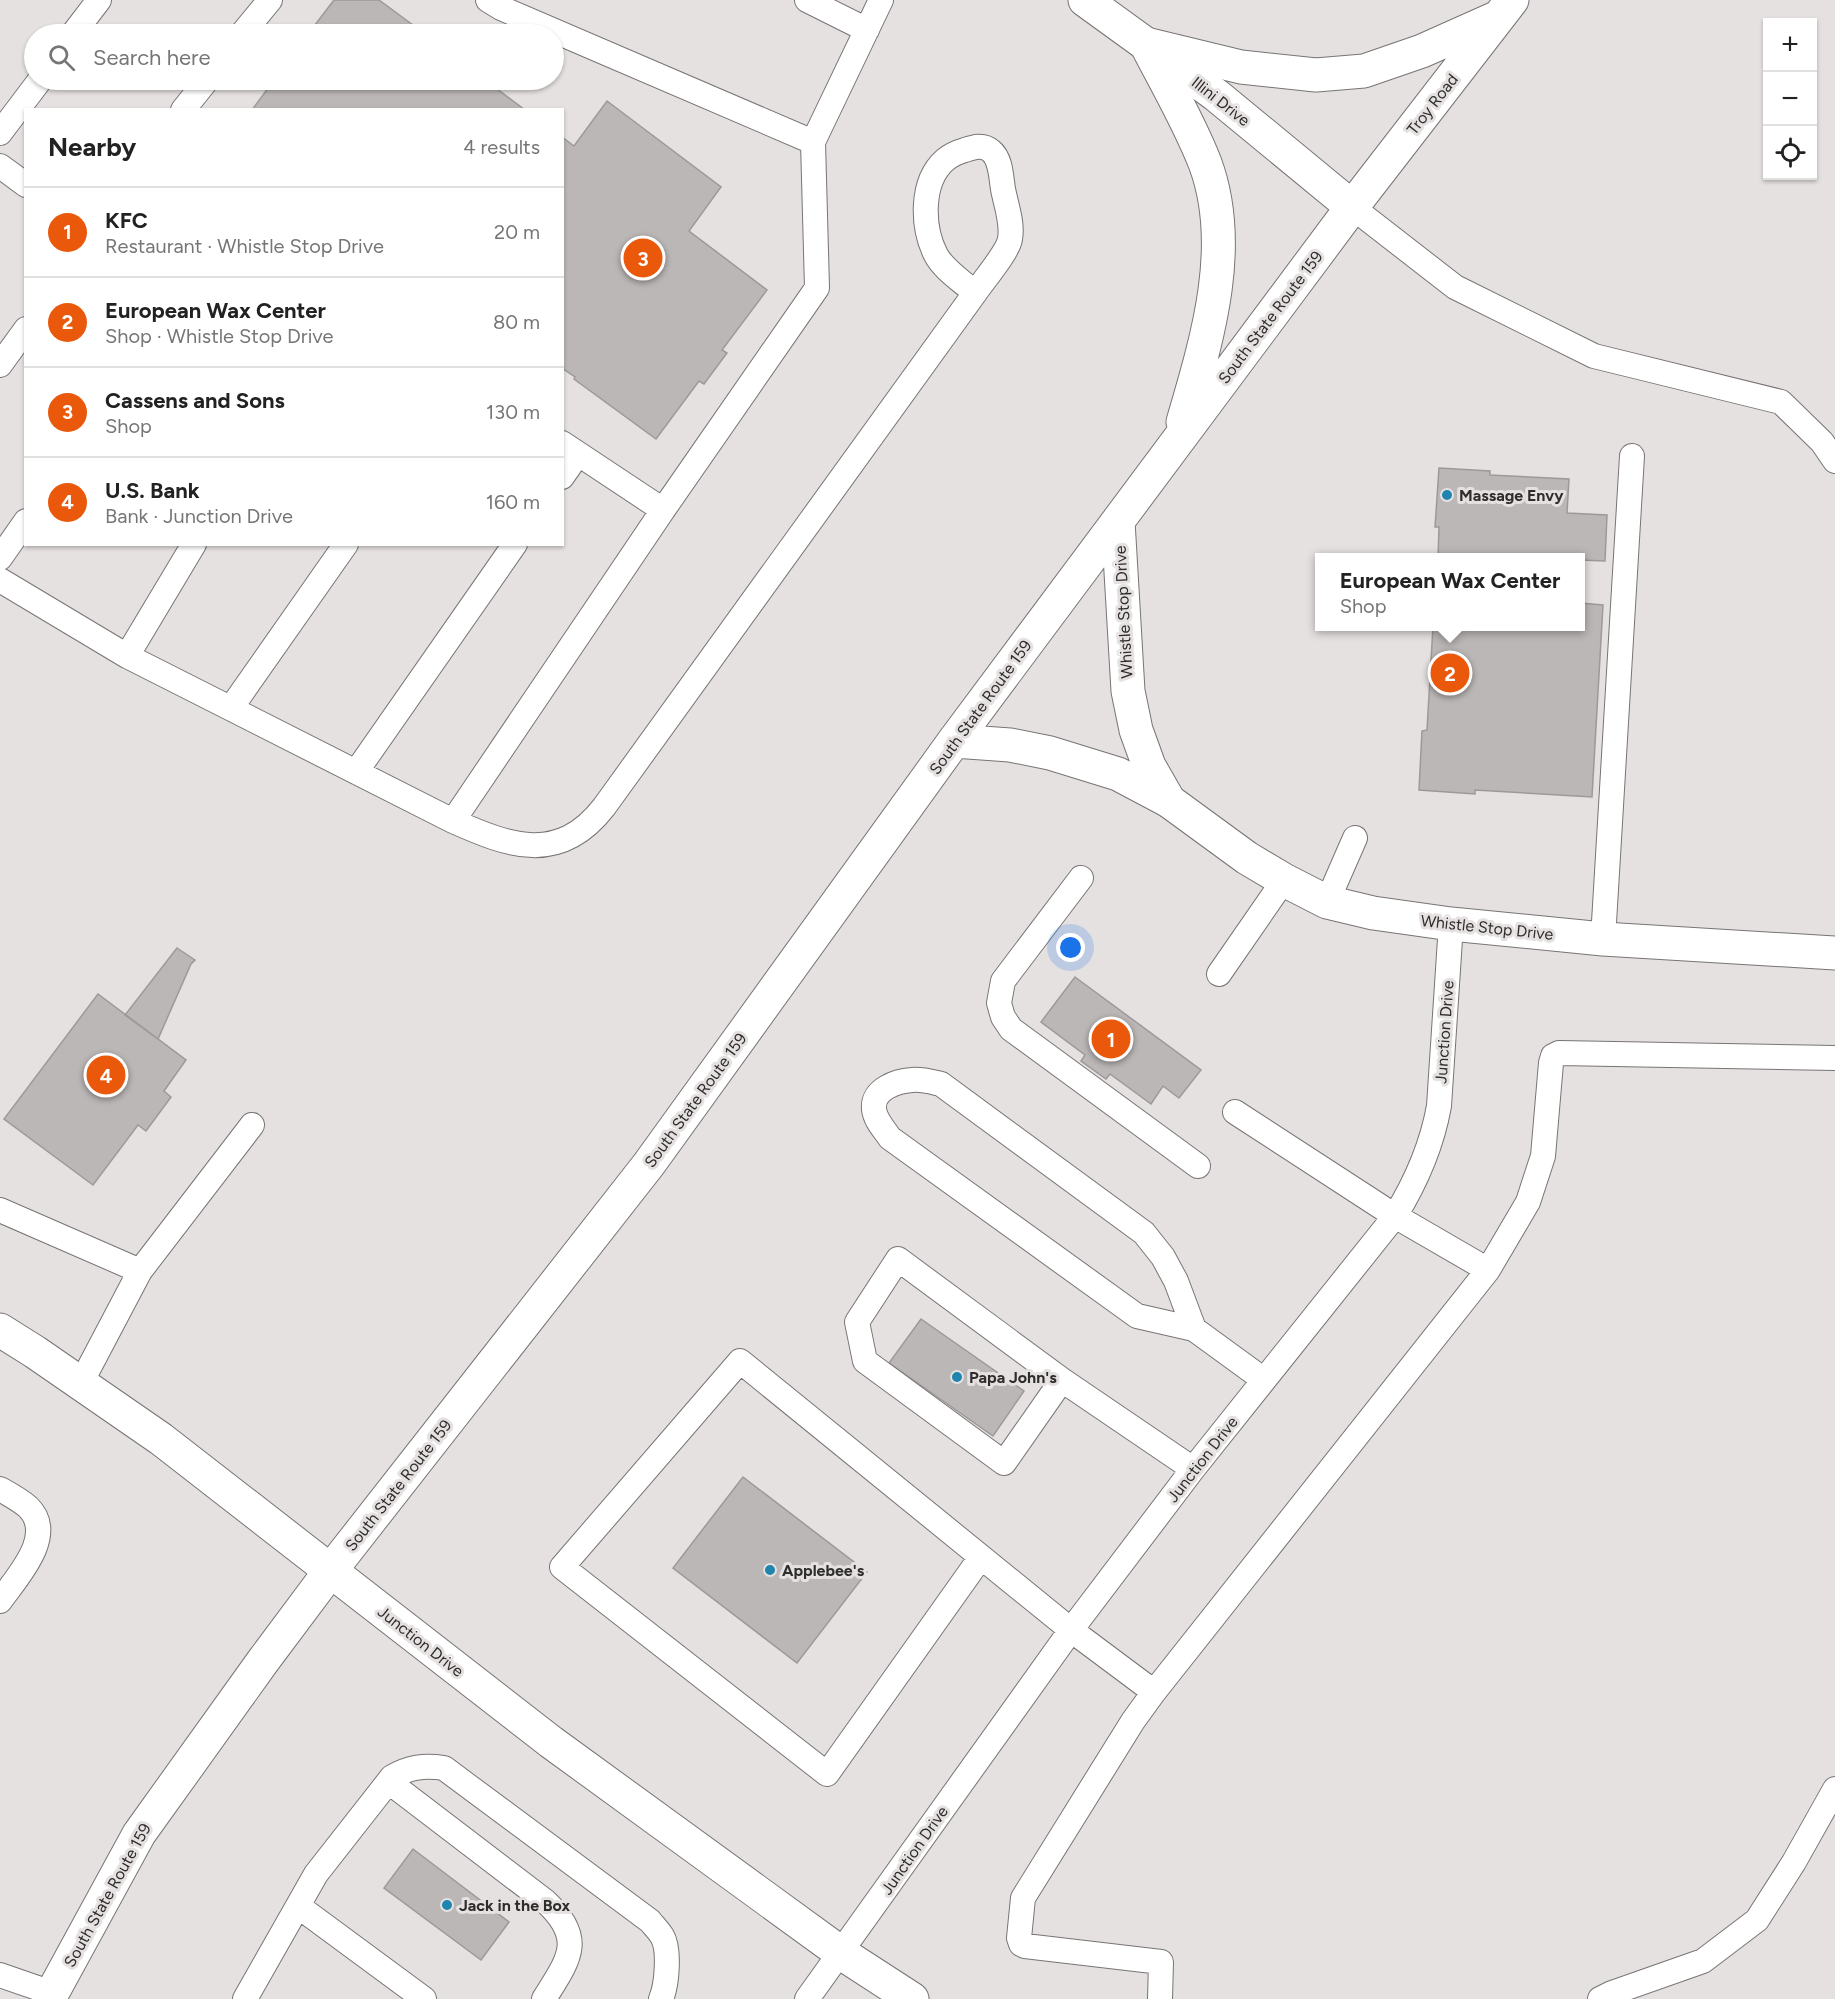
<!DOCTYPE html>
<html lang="en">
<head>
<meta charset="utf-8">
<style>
  :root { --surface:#fff; --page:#f2f2f2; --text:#222; --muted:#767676; --line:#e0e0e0; --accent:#ea580c }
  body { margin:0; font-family:Figtree,sans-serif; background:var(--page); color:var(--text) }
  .controls { position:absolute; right:18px; top:18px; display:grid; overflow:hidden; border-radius:0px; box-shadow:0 2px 4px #0004 }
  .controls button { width:54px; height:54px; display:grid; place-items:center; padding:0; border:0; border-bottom:2px solid var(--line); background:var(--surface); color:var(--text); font:30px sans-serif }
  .you { position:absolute; left:1071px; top:948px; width:21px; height:21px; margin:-15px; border:4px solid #fff; border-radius:50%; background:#1a73e8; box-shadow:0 0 0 9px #1a73e833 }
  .badge { display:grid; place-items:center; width:39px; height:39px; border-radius:50%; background:var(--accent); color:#fff; font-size:20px; font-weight:700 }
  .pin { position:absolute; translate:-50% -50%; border:3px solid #fff; box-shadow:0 2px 6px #0006 }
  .popup { position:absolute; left:1315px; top:553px; width:270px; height:78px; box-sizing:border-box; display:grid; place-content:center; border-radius:0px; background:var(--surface); filter:drop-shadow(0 2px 4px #0005); font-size:20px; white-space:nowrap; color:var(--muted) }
  .popup b { font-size:22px; color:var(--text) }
  .popup::after { content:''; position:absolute; left:50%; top:100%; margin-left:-12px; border:12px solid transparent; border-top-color:var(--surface) }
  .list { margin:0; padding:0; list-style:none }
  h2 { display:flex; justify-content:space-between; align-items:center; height:78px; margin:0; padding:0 24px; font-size:26px }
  h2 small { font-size:20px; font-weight:400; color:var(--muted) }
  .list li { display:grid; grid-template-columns:39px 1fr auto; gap:18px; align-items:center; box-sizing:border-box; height:90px; padding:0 24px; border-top:2px solid var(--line) }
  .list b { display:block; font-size:22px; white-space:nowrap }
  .list p { margin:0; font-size:20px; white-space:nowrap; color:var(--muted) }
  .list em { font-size:20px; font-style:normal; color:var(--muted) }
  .icon { flex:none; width:33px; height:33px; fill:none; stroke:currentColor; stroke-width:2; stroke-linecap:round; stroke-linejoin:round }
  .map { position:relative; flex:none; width:1835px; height:1999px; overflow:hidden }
  .search { position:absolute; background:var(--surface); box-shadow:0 2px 4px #0004; left:24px; top:24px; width:540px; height:66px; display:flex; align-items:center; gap:15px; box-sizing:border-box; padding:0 21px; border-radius:33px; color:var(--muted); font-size:22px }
  .panel { position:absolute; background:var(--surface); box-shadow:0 2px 4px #0004; left:24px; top:108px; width:540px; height:438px; border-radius:0px }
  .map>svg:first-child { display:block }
  .building { fill:#bbb7b6; stroke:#9d9999; stroke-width:1.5 }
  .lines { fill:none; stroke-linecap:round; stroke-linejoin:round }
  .lane-casing { stroke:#787474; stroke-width:26 }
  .street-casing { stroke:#787474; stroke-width:35 }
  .secondary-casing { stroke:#787474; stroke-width:35 }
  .primary-casing { stroke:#787474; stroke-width:35 }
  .lane { stroke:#fff; stroke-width:24 }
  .street { stroke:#fff; stroke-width:33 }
  .secondary { stroke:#fff; stroke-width:33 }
  .primary { stroke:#fff; stroke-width:33 }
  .poi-dot { fill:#1f85af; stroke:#e6e1e1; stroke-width:2 }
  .labels { text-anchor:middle; stroke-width:6; stroke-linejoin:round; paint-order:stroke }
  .street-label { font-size:16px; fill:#2e2c2c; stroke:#e6e1e1 }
  .poi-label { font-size:16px; font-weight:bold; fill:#2e2c2c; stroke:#e6e1e1; text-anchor:start }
</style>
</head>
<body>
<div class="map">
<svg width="1835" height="1999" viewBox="0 0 1835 1999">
  <rect width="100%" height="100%" fill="#e6e1e1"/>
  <!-- building -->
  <path class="building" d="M 334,0 L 379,0 L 425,34 L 308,34 Z
    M 274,80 L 485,80 L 525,110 L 252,110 Z
    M 607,101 L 721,187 L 689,231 L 767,290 L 722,350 L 727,353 L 704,384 L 699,381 L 656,439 L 574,379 L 575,377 L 562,368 L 562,137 L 574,146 Z
    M 1439,468 L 1490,471 L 1490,475 L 1569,479 L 1567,513 L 1607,515 L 1605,561 L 1580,560 L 1580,558 L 1438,558 L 1439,527 L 1435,527 Z
    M 1580,603 L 1603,605 L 1592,797 L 1475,790 L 1475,794 L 1419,790 L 1422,731 L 1427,730 L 1433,626 L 1580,626 Z
    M 177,948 L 195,960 L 191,964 L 158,1039 L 125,1015 Z
    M 1075,977 L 1201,1070 L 1179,1098 L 1163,1086 L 1151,1104 L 1110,1074 L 1106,1079 L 1081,1061 L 1085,1055 L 1041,1022 Z
    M 98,994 L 186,1060 L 164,1091 L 171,1097 L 146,1131 L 138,1125 L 93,1185 L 4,1119 Z
    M 921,1319 L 1024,1391 L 993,1436 L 889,1363 Z
    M 743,1477 L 867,1572 L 797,1663 L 673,1568 Z
    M 413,1849 L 509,1922 L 481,1960 L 384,1888 Z"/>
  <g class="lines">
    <defs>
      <path id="lane" d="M 488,0 L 501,8 L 813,142 L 881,0
        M 807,0 L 867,30
        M 73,34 L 99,0
        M 242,34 L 270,0
        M 183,110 L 207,80
        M 0,133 L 40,80
        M 0,166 L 26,185
        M 1352,207 L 1455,287 L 1594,356 L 1781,402 L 1822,442 L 1835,461
        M 0,365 L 26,329
        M 562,443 L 663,510 L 817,288 L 813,142
        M 562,477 L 578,454
        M 194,544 L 127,656 L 453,821 C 509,846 559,865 604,807 L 975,293 C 983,281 1008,252 1010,239 C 1013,223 1006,205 1003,189 C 1001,177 1001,159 991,151 C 983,144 974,147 965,150 C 958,152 951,155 945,160 C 920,182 922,228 936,255 C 944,270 962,281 975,293
        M 0,558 L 26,521
        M 0,580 L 127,656
        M 231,708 L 346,544
        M 356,772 L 515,544
        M 453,821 L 663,510
        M 1081,878 L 1003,981 L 999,1003 L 1003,1017 L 1011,1029 L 1198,1166
        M 1327,902 L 1355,838
        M 1603,939 L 1632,456
        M 1219,974 L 1284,880
        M 0,1210 L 140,1271
        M 1488,1270 L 1528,1202 L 1543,1156 L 1551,1063 L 1553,1056 L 1559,1053 L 1835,1058
        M 1194,1329 L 1176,1281 L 1163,1257 L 1144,1233 L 941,1084 C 932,1082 922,1079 912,1080 C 897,1081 872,1089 874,1109 C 875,1120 884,1129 890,1138 L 1137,1316 L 1194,1329 L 1264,1380
        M 1062,1380 L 1004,1463 L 865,1361 L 857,1322 L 898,1259 L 1062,1380 L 1193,1469
        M 81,1383 L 140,1271 L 252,1125
        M 0,1489 C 9,1494 20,1500 28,1507 C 57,1535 17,1577 0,1601
        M 981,1557 L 827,1774 L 562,1567 L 740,1361 L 1071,1630 L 1154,1692 L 1133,1721 L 1023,1898 L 1019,1938 L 1021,1944 L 1025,1946 L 1161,1962 L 1160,1999
        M 1154,1692 L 1488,1270 L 1395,1216 L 1235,1112
        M 389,1782 L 545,1901 C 586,1939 569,1959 544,1999
        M 298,1906 L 424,1999
        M 0,1975 L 52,1993
        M 245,1999 L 316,1874 L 392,1777 C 410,1767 424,1765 444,1768 L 650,1921 C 654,1926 659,1931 662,1936 C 670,1949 667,1985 661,1999
        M 807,1999 L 1071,1630 L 1193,1469 L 1395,1216 C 1416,1182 1432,1145 1439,1106 L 1451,924
        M 1600,1999 L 1612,1993 L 1703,1961 L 1757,1920 L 1794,1862 L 1835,1789"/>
      <path id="street" d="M 1169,801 L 1247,858 L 1284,880 L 1327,902 L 1373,913 L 1451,924 L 1603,939 L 1835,953
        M 0,1330 L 35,1352 L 161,1439 L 551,1742 L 841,1953 L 912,1999"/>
      <path id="secondary" d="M 1085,0 L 1216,95 L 1352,207"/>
      <path id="primary" d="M 1146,44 C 1166,83 1189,122 1205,163 C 1236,246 1207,340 1183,422
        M 1146,44 L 1241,67 L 1316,75 L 1364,71 L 1422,51 L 1496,18
        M 1118,521 L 1128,691 L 1136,730 L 1149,766 L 1169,801
        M 954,741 L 1010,745 L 1050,753 L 1118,774 L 1169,801
        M 49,1999 L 139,1834 L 263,1661 L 331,1570 L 649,1164 L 954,741 L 1352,207 L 1512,0"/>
    </defs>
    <!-- lane casing -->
    <use href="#lane" class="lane-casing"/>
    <!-- street casing -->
    <use href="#street" class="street-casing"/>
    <!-- secondary casing -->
    <use href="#secondary" class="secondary-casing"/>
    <!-- primary casing -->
    <use href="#primary" class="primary-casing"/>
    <!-- lane -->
    <use href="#lane" class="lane"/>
    <!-- street -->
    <use href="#street" class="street"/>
    <!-- secondary -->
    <use href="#secondary" class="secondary"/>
    <!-- primary -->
    <use href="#primary" class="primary"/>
  </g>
  <!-- markers -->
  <g class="poi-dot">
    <circle cx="1447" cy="495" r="6"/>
    <circle cx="957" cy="1377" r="6"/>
    <circle cx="770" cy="1570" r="6"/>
    <circle cx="447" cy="1905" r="6"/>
  </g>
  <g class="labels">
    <!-- street labels -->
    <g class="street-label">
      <text transform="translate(1221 101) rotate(38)" y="6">Illini Drive</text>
      <text transform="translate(1432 104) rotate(-52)" y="6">Troy Road</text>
      <text transform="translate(1270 317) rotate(-53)" y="6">South State Route 159</text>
      <text transform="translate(1123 612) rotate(-93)" y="6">Whistle Stop Drive</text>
      <text transform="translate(980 707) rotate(-54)" y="6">South State Route 159</text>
      <text transform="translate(1487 927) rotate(6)" y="6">Whistle Stop Drive</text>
      <text transform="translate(1444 1032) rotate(-86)" y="6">Junction Drive</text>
      <text transform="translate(695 1100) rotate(-54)" y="6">South State Route 159</text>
      <text transform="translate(1202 1459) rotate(-52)" y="6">Junction Drive</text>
      <text transform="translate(398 1485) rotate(-52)" y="6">South State Route 159</text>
      <text transform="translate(421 1641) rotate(38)" y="6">Junction Drive</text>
      <text transform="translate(914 1850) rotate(-55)" y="6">Junction Drive</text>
      <text transform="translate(107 1895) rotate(-61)" y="6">South State Route 159</text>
    </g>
    <!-- poi labels -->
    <g class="poi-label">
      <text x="1459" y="501">Massage Envy</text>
      <text x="969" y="1383">Papa John's</text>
      <text x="782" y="1576">Applebee's</text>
      <text x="459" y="1911">Jack in the Box</text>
    </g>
  </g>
</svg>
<div class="controls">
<button>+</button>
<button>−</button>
<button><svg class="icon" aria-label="locate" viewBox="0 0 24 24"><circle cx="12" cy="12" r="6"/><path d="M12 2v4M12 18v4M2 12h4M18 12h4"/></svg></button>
</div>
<div class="you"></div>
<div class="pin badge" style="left:1111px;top:1039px">1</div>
<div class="pin badge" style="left:1450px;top:673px">2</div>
<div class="popup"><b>European Wax Center</b>Shop</div>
<div class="pin badge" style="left:643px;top:258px">3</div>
<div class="pin badge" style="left:106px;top:1075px">4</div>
<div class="search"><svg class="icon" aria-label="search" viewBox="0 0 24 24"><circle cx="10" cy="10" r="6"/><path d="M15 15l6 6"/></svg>Search here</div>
<section class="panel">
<h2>Nearby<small>4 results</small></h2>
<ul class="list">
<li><span class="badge">1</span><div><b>KFC</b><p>Restaurant · Whistle Stop Drive</p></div><em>20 m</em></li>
<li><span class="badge">2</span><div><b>European Wax Center</b><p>Shop · Whistle Stop Drive</p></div><em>80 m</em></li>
<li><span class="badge">3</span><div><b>Cassens and Sons</b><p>Shop</p></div><em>130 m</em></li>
<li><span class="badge">4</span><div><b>U.S. Bank</b><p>Bank · Junction Drive</p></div><em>160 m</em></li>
</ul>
</section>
</div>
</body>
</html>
